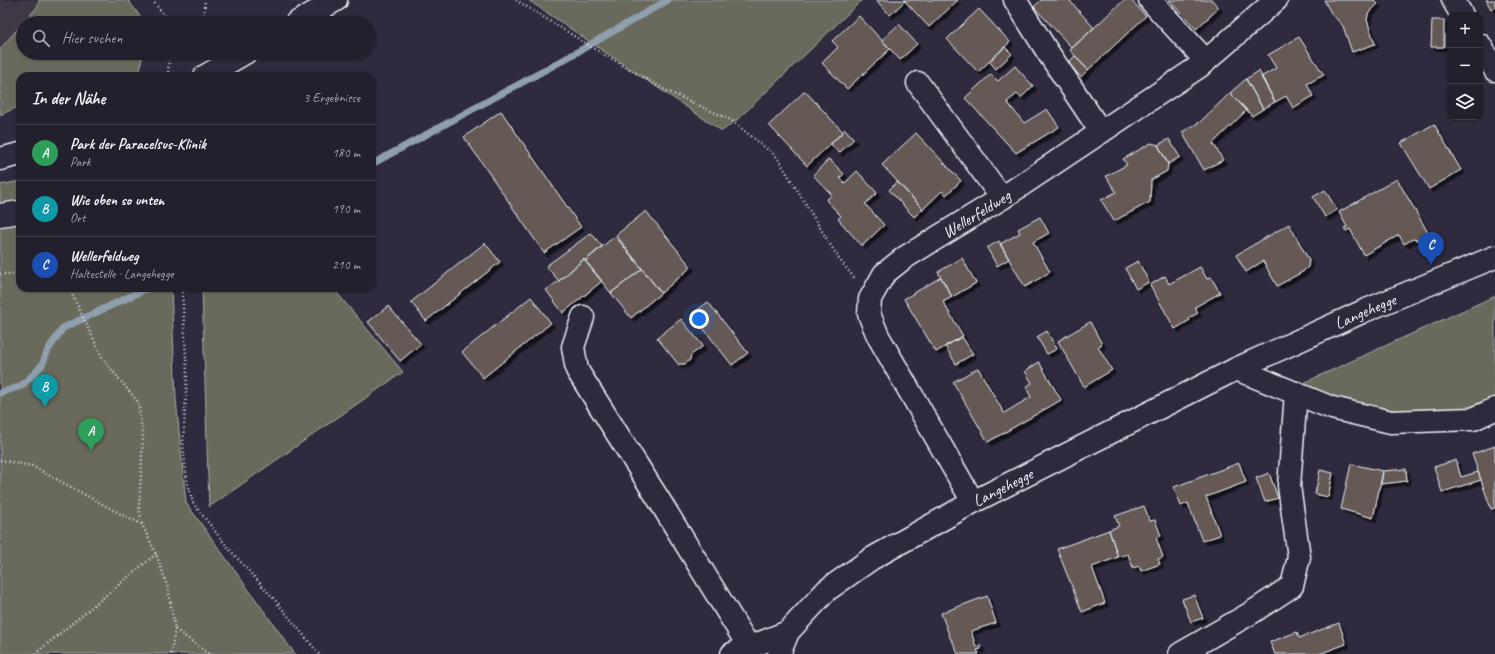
<!DOCTYPE html>
<html lang="de">
<head>
<meta charset="utf-8">
<style>
  :root { --surface:#23202e; --page:#2f2d3a; --text:#f1f3f6; --muted:#a3a3aa; --line:#403e4a; --accent:#8c9099 }
  body { margin:0; font-family:Caveat,sans-serif; background:var(--page); color:var(--text) }
  .controls { position:absolute; right:12px; top:12px; display:grid; overflow:hidden; border-radius:8px; box-shadow:0 1px 3px #0004 }
  .controls button { width:36px; height:36px; display:grid; place-items:center; padding:0; border:0; border-bottom:1px solid var(--line); background:var(--surface); color:var(--text); font:20px sans-serif }
  .you { position:absolute; left:699px; top:319px; width:14px; height:14px; margin:-10px; border:3px solid #fff; border-radius:50%; background:#1a73e8; box-shadow:0 0 0 6px #1a73e833 }
  .badge { display:grid; place-items:center; width:26px; height:26px; border-radius:50%; background:var(--accent); color:#fff; font-size:13px; font-weight:700 }
  .pin { position:absolute; translate:-50% -33px; filter:drop-shadow(0 1px 2px #0008) }
  .pin::after { content:''; position:absolute; top:21px; width:14px; height:12px; background:inherit; clip-path:polygon(0 0,100% 0,50% 100%) }
  .list { margin:0; padding:0; list-style:none }
  h2 { display:flex; justify-content:space-between; align-items:center; height:52px; margin:0; padding:0 16px; font-size:17px }
  h2 small { font-size:13px; font-weight:400; color:var(--muted) }
  .list li { display:grid; grid-template-columns:26px 1fr auto; gap:12px; align-items:center; box-sizing:border-box; height:56px; padding:0 16px; border-top:1px solid var(--line) }
  .list b { display:block; font-size:15px; white-space:nowrap }
  .list p { margin:0; font-size:13px; white-space:nowrap; color:var(--muted) }
  .list em { font-size:13px; font-style:normal; color:var(--muted) }
  .icon { flex:none; width:22px; height:22px; fill:none; stroke:currentColor; stroke-width:2; stroke-linecap:round; stroke-linejoin:round }
  .map { position:relative; flex:none; width:1495px; height:654px; overflow:hidden }
  .search { position:absolute; background:var(--surface); box-shadow:0 1px 3px #0004; left:16px; top:16px; width:360px; height:44px; display:flex; align-items:center; gap:10px; box-sizing:border-box; padding:0 14px; border-radius:22px; color:var(--muted); font-size:15px }
  .panel { position:absolute; background:var(--surface); box-shadow:0 1px 3px #0004; left:16px; top:72px; width:360px; height:220px; border-radius:12px }
  .map>svg:first-child { display:block }
  .built { fill:#3f3844 }
  .green { fill:#696b5c; stroke:#a8aeaa }
  .lines { fill:none; stroke-linecap:round; stroke-linejoin:round }
  .stream { stroke:#8e9fae; stroke-width:7 }
  .building { fill:#655955; stroke:#e8f1f8; filter:url(#shadow) }
  .minor-casing { stroke:#e8f1f8; stroke-width:25 }
  .path { stroke:#e8f1f8; stroke-width:2.5; stroke-dasharray:1 3; stroke-linecap:butt }
  .minor { stroke:#2f2a3d; stroke-width:22 }
  .labels { text-anchor:middle; stroke-width:4; stroke-linejoin:round; paint-order:stroke }
  .street-label { font-size:17px; fill:#e8f1f8; stroke:#2f2a3d }
</style>
</head>
<body>
<div class="map">
<svg width="1495" height="654" viewBox="0 0 1495 654">
  <defs>
    <filter id="shadow"><feDropShadow dx="3.5" dy="3.5" stdDeviation="0" flood-color="#0009"/></filter>
  </defs>
  <rect width="100%" height="100%" fill="#2f2a3d"/>
  <filter id="ink" filterUnits="userSpaceOnUse"><feTurbulence type="fractalNoise" baseFrequency=".025" numOctaves="2"/><feDisplacementMap in="SourceGraphic" scale="8" xChannelSelector="R" yChannelSelector="G"/><feConvolveMatrix kernelMatrix="1 2 1 2 8 2 1 2 1" color-interpolation-filters="sRGB"/></filter>
  <g filter="url(#ink)">
    <!-- built -->
    <path class="built" d="M 0,0 L 39,0 L 38,6 L 0,49 Z"/>
    <!-- green -->
    <path class="green" d="M 39,0 L 128,0 L 145,23 L 23,23 L 38,6 Z
      M 528,0 L 862,0 L 738,119 L 722,131 Z
      M 23,23 L 23,53 L 143,53 L 139,76 L 20,76 L 20,106 L 0,115 L 0,49 Z
      M 20,181 L 20,288 L 171,288 L 176,399 L 186,503 L 295,654 L 0,654 L 0,567 L 2,566 L 0,563 L 0,185 Z
      M 202,288 L 333,288 L 403,372 L 209,507 Z
      M 1495,296 L 1495,399 C 1459,417 1398,419 1359,409 C 1339,403 1319,393 1299,385 Z"/>
    <g class="lines">
      <!-- stream -->
      <path class="stream" d="M 372,164 L 558,63 L 668,0
        M 0,393 L 21,386 L 33,375 L 42,365 L 48,350 L 63,328 L 148,288"/>
    </g>
    <!-- building -->
    <path class="building" d="M 876,0 L 904,0 L 905,1 L 890,15 Z
      M 904,0 L 958,0 L 929,27 Z
      M 1041,0 L 1071,0 L 1070,1 L 1094,28 L 1072,48 L 1034,7 Z
      M 1124,0 L 1131,0 L 1146,16 L 1088,70 L 1070,50 Z
      M 1169,0 L 1212,0 L 1219,8 L 1196,29 Z
      M 1324,0 L 1374,0 L 1378,4 L 1368,14 L 1367,20 L 1375,44 L 1352,52 L 1343,26 L 1331,13 Z
      M 1486,0 L 1495,0 L 1495,6 L 1491,9 Z
      M 979,9 L 1010,42 L 978,72 L 947,39 Z
      M 859,16 L 890,49 L 847,89 L 822,63 L 838,47 L 832,41 Z
      M 1432,20 L 1444,20 L 1444,47 L 1431,47 Z
      M 899,24 L 917,44 L 900,60 L 882,40 Z
      M 1299,37 L 1324,75 L 1307,84 L 1313,96 L 1293,108 L 1286,96 L 1275,102 L 1261,77 L 1276,68 L 1268,55 Z
      M 1005,47 L 1012,54 L 996,69 L 989,61 Z
      M 1075,56 L 1088,70 L 1081,77 L 1068,63 Z
      M 1015,66 L 1033,86 L 1021,98 L 1017,94 L 1007,102 L 1024,123 L 1047,109 L 1059,127 L 1016,153 L 965,98 L 991,74 L 998,81 Z
      M 1259,71 L 1275,102 L 1263,109 L 1246,79 Z
      M 1246,79 L 1263,109 L 1252,116 L 1230,93 Z
      M 805,91 L 843,132 L 807,166 L 769,125 Z
      M 1230,93 L 1247,110 L 1213,143 L 1223,160 L 1204,170 L 1182,132 L 1200,122 Z
      M 501,111 L 581,227 L 544,253 L 464,137 Z
      M 1434,124 L 1461,170 L 1429,189 L 1401,143 Z
      M 845,129 L 854,139 L 839,153 L 831,144 Z
      M 916,133 L 961,181 L 946,195 L 942,191 L 923,209 L 882,165 Z
      M 1169,139 L 1180,157 L 1168,164 L 1158,145 Z
      M 1151,143 L 1158,145 L 1168,164 L 1167,171 L 1151,180 L 1150,202 L 1114,221 L 1101,200 L 1116,192 L 1106,176 L 1127,165 L 1123,159 Z
      M 829,159 L 844,174 L 840,178 L 845,183 L 857,171 L 877,193 L 865,204 L 884,225 L 862,246 L 838,219 L 841,216 L 826,200 L 832,195 L 813,175 Z
      M 1397,179 L 1427,231 L 1426,235 L 1417,240 L 1413,239 L 1404,244 L 1399,235 L 1364,255 L 1350,229 L 1346,231 L 1344,228 L 1347,227 L 1339,212 Z
      M 897,182 L 923,209 L 914,217 L 889,190 Z
      M 1325,190 L 1337,210 L 1325,217 L 1313,197 Z
      M 646,211 L 691,267 L 661,293 L 616,235 Z
      M 1040,217 L 1049,233 L 1033,242 L 1050,272 L 1025,287 L 1000,244 L 1020,233 L 1018,229 Z
      M 1289,224 L 1309,260 L 1308,267 L 1304,271 L 1277,286 L 1263,261 L 1246,272 L 1236,255 Z
      M 591,233 L 602,246 L 585,261 L 584,259 L 559,281 L 546,266 Z
      M 615,236 L 642,269 L 611,293 L 585,261 Z
      M 999,241 L 1009,259 L 997,266 L 987,248 Z
      M 485,243 L 500,262 L 426,321 L 411,302 Z
      M 962,258 L 976,283 L 952,297 L 938,272 Z
      M 584,259 L 602,281 L 563,313 L 546,290 L 559,281 Z
      M 1138,261 L 1149,282 L 1136,289 L 1125,268 Z
      M 1200,267 L 1207,279 L 1211,277 L 1220,293 L 1195,307 L 1198,313 L 1189,318 L 1190,320 L 1175,329 L 1150,285 L 1165,276 L 1169,284 Z
      M 642,269 L 661,293 L 631,318 L 611,293 Z
      M 941,277 L 952,297 L 943,302 L 963,336 L 936,352 L 904,299 Z
      M 531,297 L 551,323 L 483,378 L 462,352 Z
      M 708,302 L 748,353 L 732,365 L 692,314 Z
      M 388,306 L 421,344 L 400,361 L 368,322 Z
      M 681,319 L 703,346 L 691,355 L 690,360 L 685,364 L 680,364 L 679,365 L 657,338 Z
      M 1090,322 L 1102,344 L 1098,347 L 1112,370 L 1084,387 L 1058,341 Z
      M 1047,331 L 1057,349 L 1047,354 L 1037,337 Z
      M 962,337 L 973,354 L 956,364 L 945,346 Z
      M 1039,362 L 1061,400 L 988,442 L 953,382 L 978,368 L 1004,413 L 1031,397 L 1026,387 L 1032,383 L 1025,371 Z
      M 1495,446 L 1495,508 L 1491,509 L 1472,454 Z
      M 1456,460 L 1461,477 L 1478,472 L 1481,480 L 1442,492 L 1434,467 Z
      M 1239,463 L 1246,482 L 1206,497 L 1220,535 L 1202,541 L 1188,503 L 1181,506 L 1174,487 Z
      M 1351,464 L 1383,471 L 1373,518 L 1341,509 Z
      M 1406,469 L 1407,481 L 1381,484 L 1383,471 Z
      M 1320,470 L 1333,473 L 1328,497 L 1315,494 Z
      M 1269,473 L 1278,498 L 1265,502 L 1256,478 Z
      M 1144,506 L 1150,521 L 1155,520 L 1161,536 L 1156,538 L 1163,557 L 1158,559 L 1160,564 L 1141,571 L 1139,566 L 1133,568 L 1128,554 L 1118,557 L 1109,530 L 1119,526 L 1115,516 Z
      M 1109,530 L 1118,557 L 1092,567 L 1105,603 L 1082,612 L 1057,549 Z
      M 1194,595 L 1203,618 L 1191,622 L 1182,599 Z
      M 987,596 L 996,623 L 971,631 L 976,647 L 980,645 L 981,649 L 977,650 L 979,654 L 958,654 L 952,640 L 951,640 L 941,613 Z
      M 1339,623 L 1346,644 L 1319,654 L 1275,654 L 1270,642 L 1297,632 L 1299,638 Z"/>
    <g class="lines">
      <defs>
        <g id="minor">
          <path d="M 1015,0 L 1047,51 L 1101,132"/>
          <path d="M 1150,0 L 1206,61"/>
          <path d="M 1453,0 L 1462,15"/>
          <path d="M 296,23 L 336,0"/>
          <path d="M 1480,45 L 1495,70"/>
          <path d="M 205,76 L 245,53"/>
          <path d="M 918,83 L 1002,198"/>
          <path d="M 0,159 L 20,154"/>
          <path d="M 0,215 L 20,212"/>
          <path d="M 583,317 L 573,347 L 577,370 L 659,500 L 749,647"/>
          <path d="M 1236,369 L 1332,408 L 1391,422 L 1473,419 L 1495,409"/>
          <path id="s1" d="M 973,502 L 878,336 L 869,314 L 870,299 L 884,274 L 904,258 L 1002,198 L 1200,66 L 1276,0"/>
          <path d="M 732,654 L 788,632"/>
          <path id="s2" d="M 779,654 L 788,632 L 827,590 L 871,559 L 973,502 L 1236,369 L 1364,311 L 1495,257"/>
          <path d="M 1180,654 L 1251,613 L 1292,586 L 1299,557 L 1289,486 L 1296,393"/>
        </g>
      </defs>
      <!-- minor casing -->
      <use href="#minor" class="minor-casing"/>
      <!-- path -->
      <path class="path" d="M 152,0 L 169,21 L 169,23
        M 516,0 L 598,51 L 665,90 L 731,120 L 777,157 L 839,259 L 855,279
        M 169,21 L 175,23
        M 203,23 L 205,0
        M 168,76 L 169,53
        M 0,274 L 20,274
        M 69,288 L 103,359 L 138,402 L 143,439 L 139,507 L 142,524 L 156,554 L 168,588 L 175,629 L 209,654
        M 182,288 L 187,374 L 183,446 L 187,481 L 193,503 L 229,549 L 275,600 L 319,654
        M 0,460 L 32,466 L 128,518 L 142,524
        M 35,654 L 156,554
        M 171,654 L 175,629"/>
      <!-- minor -->
      <use href="#minor" class="minor"/>
    </g>
  </g>
  <g class="labels">
    <!-- street labels -->
    <g class="street-label">
      <text dy="6" stroke="none"><textPath href="#s1" startOffset="369">Wellerfeldweg</textPath></text>
      <text dy="6" stroke="none"><textPath href="#s2" startOffset="688">Langehegge</textPath></text>
      <text dy="6" stroke="none"><textPath href="#s2" startOffset="285">Langehegge</textPath></text>
    </g>
  </g>
</svg>
<div class="controls">
<button>+</button>
<button>−</button>
<button><svg class="icon" aria-label="layers" viewBox="0 0 24 24"><path d="M12 4l9 5-9 5-9-5zM3 14l9 5 9-5"/></svg></button>
</div>
<div class="you"></div>
<div class="pin badge" style="left:91px;top:451px;background:#2e9e5b">A</div>
<div class="pin badge" style="left:45px;top:407px;background:#0f9aa8">B</div>
<div class="pin badge" style="left:1431px;top:265px;background:#1a4fb4">C</div>
<div class="search"><svg class="icon" aria-label="search" viewBox="0 0 24 24"><circle cx="10" cy="10" r="6"/><path d="M15 15l6 6"/></svg>Hier suchen</div>
<section class="panel">
<h2>In der Nähe<small>3 Ergebnisse</small></h2>
<ul class="list">
<li><span class="badge" style="background:#2e9e5b">A</span><div><b>Park der Paracelsus-Klinik</b><p>Park</p></div><em>180 m</em></li>
<li><span class="badge" style="background:#0f9aa8">B</span><div><b>Wie oben so unten</b><p>Ort</p></div><em>190 m</em></li>
<li><span class="badge" style="background:#1a4fb4">C</span><div><b>Wellerfeldweg</b><p>Haltestelle · Langehegge</p></div><em>210 m</em></li>
</ul>
</section>
</div>
</body>
</html>
